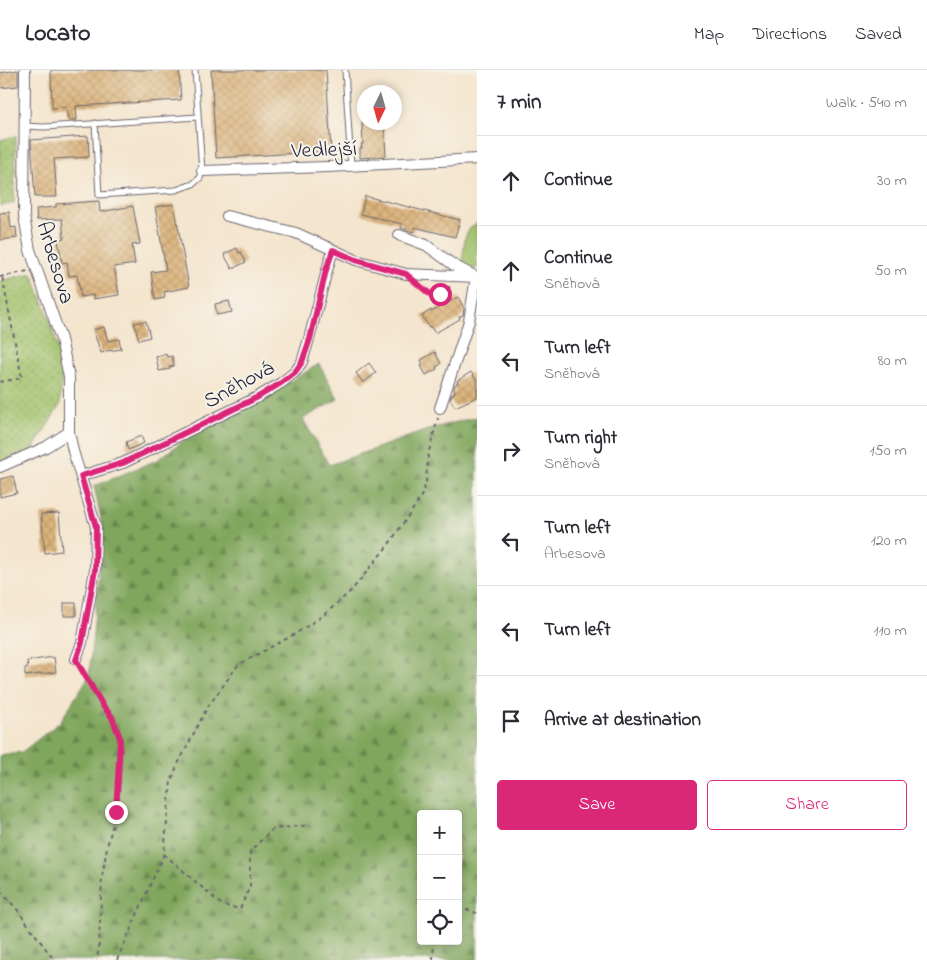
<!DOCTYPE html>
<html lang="en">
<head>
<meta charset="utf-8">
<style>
  :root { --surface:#fff; --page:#f2f2f3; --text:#2b2b33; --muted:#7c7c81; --line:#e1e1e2; --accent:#db2777 }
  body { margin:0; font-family:"Indie Flower",sans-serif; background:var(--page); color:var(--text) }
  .controls { position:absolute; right:15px; bottom:15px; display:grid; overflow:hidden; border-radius:5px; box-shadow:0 2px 8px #0003 }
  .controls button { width:45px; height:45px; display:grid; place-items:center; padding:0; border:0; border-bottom:1px solid var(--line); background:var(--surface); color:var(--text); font:25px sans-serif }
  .compass { position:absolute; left:357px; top:15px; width:45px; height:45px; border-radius:50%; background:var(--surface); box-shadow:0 2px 8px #0003; rotate:185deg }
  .stop { position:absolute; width:15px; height:15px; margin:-11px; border:4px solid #db2777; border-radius:50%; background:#fff }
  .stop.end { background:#db2777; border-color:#fff; box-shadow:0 1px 5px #0008 }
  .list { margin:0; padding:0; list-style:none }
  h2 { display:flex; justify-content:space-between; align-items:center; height:65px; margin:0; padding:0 20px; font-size:21px }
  h2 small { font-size:16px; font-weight:400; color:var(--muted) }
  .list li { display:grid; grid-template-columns:32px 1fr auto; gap:15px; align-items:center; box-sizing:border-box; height:90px; padding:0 20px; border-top:1px solid var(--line) }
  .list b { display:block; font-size:19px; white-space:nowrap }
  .list p { margin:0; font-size:16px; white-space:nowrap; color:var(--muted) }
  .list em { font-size:16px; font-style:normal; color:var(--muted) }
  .actions { display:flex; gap:10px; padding:15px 20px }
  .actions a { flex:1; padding:11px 0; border:1px solid var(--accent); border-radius:5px; text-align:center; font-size:18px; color:var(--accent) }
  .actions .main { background:var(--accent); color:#fff }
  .icon { flex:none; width:28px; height:28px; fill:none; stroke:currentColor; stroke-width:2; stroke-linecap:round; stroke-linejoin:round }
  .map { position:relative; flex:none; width:477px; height:890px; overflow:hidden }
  header { display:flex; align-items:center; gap:30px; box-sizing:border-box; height:70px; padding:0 25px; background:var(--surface); border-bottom:1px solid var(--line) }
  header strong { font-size:24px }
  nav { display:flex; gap:28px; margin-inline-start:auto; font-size:18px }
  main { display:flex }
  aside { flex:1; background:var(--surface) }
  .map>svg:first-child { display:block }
  .grass { fill:#9fbf67; stroke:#607051 }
  .forest { fill:url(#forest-firs); stroke:#50644c; fill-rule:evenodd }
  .park { fill:url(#park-dots); stroke:#607051 }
  .building { fill:url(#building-cross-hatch) }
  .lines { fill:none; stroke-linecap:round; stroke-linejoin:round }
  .service-casing { stroke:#6c666e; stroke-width:7 }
  .minor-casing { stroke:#6c666e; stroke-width:12 }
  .path { stroke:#6c666e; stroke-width:2; stroke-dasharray:4 4; stroke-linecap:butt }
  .service { stroke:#fff; stroke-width:5 }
  .minor { stroke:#fff; stroke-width:10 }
  .route { stroke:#db2777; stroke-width:6 }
  .labels { text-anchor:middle; stroke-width:4; stroke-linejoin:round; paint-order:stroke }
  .street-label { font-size:22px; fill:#22223b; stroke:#f7f3e8 }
</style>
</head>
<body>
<header>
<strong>Locato</strong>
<nav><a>Map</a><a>Directions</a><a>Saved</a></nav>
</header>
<main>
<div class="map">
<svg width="477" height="890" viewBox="0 0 477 890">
  <defs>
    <pattern id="forest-firs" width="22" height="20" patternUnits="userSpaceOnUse" patternTransform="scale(1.25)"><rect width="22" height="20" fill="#7fa65c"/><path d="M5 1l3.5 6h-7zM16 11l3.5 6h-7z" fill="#68874d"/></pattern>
    <pattern id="park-dots" width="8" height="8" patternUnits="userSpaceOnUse" patternTransform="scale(1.25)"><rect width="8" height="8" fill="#9fbf67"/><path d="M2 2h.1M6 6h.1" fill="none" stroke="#819b56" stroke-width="1.8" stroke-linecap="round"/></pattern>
    <pattern id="building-cross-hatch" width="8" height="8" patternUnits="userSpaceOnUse" patternTransform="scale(1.25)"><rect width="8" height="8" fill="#dcb47c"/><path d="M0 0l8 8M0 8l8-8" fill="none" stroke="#bc9a6c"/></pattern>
  </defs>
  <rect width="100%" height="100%" fill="#f7f3e8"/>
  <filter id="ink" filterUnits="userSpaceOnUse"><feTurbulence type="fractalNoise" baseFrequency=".02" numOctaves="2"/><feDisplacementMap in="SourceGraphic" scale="10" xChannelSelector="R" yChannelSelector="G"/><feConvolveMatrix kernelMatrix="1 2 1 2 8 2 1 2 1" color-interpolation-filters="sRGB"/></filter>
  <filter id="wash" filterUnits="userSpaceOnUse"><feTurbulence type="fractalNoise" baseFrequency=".0096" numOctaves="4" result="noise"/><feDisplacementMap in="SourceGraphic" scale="20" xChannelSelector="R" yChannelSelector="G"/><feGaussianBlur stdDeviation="1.12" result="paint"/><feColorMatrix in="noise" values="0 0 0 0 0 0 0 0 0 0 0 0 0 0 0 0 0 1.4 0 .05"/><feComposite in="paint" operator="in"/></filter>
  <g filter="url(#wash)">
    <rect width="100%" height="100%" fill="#f4e5ce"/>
    <!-- grass -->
    <path class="grass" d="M 477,153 L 477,198 L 475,199 L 468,200 L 462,193 L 465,168 L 470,158 Z"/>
    <!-- forest -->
    <path class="forest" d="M 319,294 L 338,329 L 303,349 L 329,395 L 433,358 L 477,347 L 477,890 L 0,890 L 0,685 L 22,682 L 60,652 L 89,606 L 103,458 L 94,416 L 157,390 L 190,366 L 256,332 ZM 421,744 L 458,744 L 458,871 L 421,871 Z"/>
    <!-- park -->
    <path class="park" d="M 16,66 L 14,133 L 0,136 L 0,70 Z
      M 32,203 L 47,242 L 58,278 L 62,297 L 60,335 L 33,379 L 0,392 L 0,211 Z"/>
    <g id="blocks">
      <!-- building -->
      <path class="building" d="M 18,0 L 18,16 L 0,18 L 0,3 Z
        M 51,0 L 179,0 L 181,30 L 76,36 L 77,50 L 68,50 L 66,37 L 52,38 Z
        M 211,0 L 326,0 L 331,81 L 216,88 Z
        M 362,52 L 384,52 L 386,86 L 360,88 L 360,78 L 362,78 L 361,74 L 363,74 Z
        M 88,66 L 89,87 L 54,89 L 57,127 L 35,127 L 31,70 Z
        M 365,126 L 460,150 L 455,167 L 414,157 L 413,162 L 401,158 L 402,154 L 361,144 Z
        M 99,131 L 100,142 L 133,136 L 140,174 L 132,175 L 135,194 L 114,197 L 119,225 L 93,229 L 93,225 L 81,227 L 77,205 L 69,206 L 67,192 L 62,193 L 58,170 L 64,168 L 62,149 L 37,150 L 36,139 L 56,137 L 56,134 Z
        M 174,134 L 189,217 L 164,222 L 165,228 L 155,230 L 151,202 L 166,200 L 155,137 Z
        M 9,142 L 11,158 L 16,157 L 17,168 L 0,170 L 0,143 Z
        M 237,178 L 239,183 L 241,182 L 246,192 L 232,199 L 224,184 Z
        M 458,227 L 464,238 L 463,245 L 459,247 L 460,249 L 435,263 L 430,256 L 429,257 L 422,246 L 431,240 L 431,242 Z
        M 229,231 L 232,242 L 217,245 L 215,234 Z
        M 146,251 L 150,267 L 139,270 L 134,253 Z
        M 104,257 L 108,271 L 119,269 L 121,279 L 110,281 L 110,280 L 101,283 L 93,260 Z
        M 435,282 L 441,294 L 436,297 L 437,299 L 426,305 L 421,296 L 423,295 L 421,290 Z
        M 166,284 L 167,287 L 172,286 L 174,296 L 169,297 L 170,299 L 159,301 L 156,287 Z
        M 369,293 L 376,303 L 363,313 L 356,303 Z
        M 471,302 L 477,311 L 477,327 L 455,337 L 450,329 L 452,325 L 455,322 L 454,319 L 455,315 L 458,313 L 457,311 Z
        M 141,366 L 144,373 L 128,380 L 126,372 Z
        M 13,406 L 17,423 L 0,427 L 0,409 Z
        M 59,443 L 62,481 L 45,483 L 41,444 Z
        M 64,533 L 76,533 L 76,546 L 64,546 Z
        M 54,587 L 56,602 L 25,606 L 25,598 L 28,597 L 27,591 Z"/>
    </g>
  </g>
  <g filter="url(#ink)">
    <use href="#blocks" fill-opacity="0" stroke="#6c666e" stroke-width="1"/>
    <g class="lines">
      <defs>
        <path id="service" d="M 345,0 L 351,96
          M 95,53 L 99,125 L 176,120 L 193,114 L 200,108 L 202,101 L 195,0
          M 24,56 L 44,57 L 198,47"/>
        <path id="minor" d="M 25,0 L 24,146 L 30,180 L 61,269 L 69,307 L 69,362 L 73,381 L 96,457 L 95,500 L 82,573 L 76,589
          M 202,101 L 328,97 L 477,89
          M 227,146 L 296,163 L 356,190 L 406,204 L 477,207
          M 399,165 L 426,175 L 455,196 L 476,207 L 469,251 L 440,338
          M 0,397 L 46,377 L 69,362
          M 81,406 L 123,393 L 258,327 L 281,313 L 295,302 L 302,292 L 309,269 L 327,200 L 333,180"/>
      </defs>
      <!-- service casing -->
      <use href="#service" class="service-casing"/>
      <!-- minor casing -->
      <use href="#minor" class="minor-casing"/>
      <!-- path -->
      <path class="path" d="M 0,207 L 28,201
        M 420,215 L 430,224 L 440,224 L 451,216
        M 0,312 L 22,308 L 2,206
        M 81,598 L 103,636 L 112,647 L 120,668 L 119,691 L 116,742 L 107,777 L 102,807 L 99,874 L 97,890
        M 164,784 L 222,835 L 240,839 L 250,816 L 250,781 L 273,759 L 310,755
        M 0,821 L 16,838 L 54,890
        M 458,840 L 468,840 L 477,843
        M 117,890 L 164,784 L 171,711 L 177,696 L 207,638 L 238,595 L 295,564 L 324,545 L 352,520 L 389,474 L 420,429 L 426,413 L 428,385 L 438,348
        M 433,890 L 434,871"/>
      <!-- service -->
      <use href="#service" class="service"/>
      <!-- minor -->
      <use href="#minor" class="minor"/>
    </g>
  </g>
  <g class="lines" filter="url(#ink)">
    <!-- route -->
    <path class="route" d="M 116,742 L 119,691 L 120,668 L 112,647 L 103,636 L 76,590 L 82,573 L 95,500 L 96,457 L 81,406 L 123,393 L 258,327 L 281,313 L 295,302 L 302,292 L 310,269 L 326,200 L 333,180 L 356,190 L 406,204 L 426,221 L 430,224 L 440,224"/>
  </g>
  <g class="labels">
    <!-- street labels -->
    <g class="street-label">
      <text transform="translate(324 78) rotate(-2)" y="8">Vedlejší</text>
      <text transform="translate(57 192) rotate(73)" y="8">Arbesova</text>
      <text transform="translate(238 313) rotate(-29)" y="8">Sněhová</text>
    </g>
  </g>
</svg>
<div class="controls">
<button>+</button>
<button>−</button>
<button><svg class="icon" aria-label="locate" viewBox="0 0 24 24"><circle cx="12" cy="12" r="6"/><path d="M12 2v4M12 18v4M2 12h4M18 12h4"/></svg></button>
</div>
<svg class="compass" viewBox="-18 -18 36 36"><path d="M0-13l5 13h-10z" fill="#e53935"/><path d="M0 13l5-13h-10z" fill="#7c7c81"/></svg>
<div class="stop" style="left:440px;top:224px"></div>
<div class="stop end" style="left:116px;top:742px"></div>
</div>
<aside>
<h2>7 min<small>Walk · 540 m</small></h2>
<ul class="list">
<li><svg class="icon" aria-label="ahead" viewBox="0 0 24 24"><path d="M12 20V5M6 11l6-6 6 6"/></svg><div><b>Continue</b></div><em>30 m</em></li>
<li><svg class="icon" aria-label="ahead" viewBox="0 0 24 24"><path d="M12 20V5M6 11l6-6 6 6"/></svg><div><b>Continue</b><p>Sněhová</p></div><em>50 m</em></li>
<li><svg class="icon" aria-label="left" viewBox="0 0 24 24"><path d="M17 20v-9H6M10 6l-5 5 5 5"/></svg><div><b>Turn left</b><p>Sněhová</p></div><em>80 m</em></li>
<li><svg class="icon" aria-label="right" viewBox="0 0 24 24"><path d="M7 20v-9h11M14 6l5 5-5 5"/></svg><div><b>Turn right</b><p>Sněhová</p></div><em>150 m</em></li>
<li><svg class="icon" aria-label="left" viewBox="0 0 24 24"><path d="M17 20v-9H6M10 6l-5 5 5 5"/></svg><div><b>Turn left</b><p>Arbesova</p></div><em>120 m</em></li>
<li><svg class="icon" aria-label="left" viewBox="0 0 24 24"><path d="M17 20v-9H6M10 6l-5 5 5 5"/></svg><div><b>Turn left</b></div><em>110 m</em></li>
<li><svg class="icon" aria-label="arrive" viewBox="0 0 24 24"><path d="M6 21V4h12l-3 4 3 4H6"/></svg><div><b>Arrive at destination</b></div></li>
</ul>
<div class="actions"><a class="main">Save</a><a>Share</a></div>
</aside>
</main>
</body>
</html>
